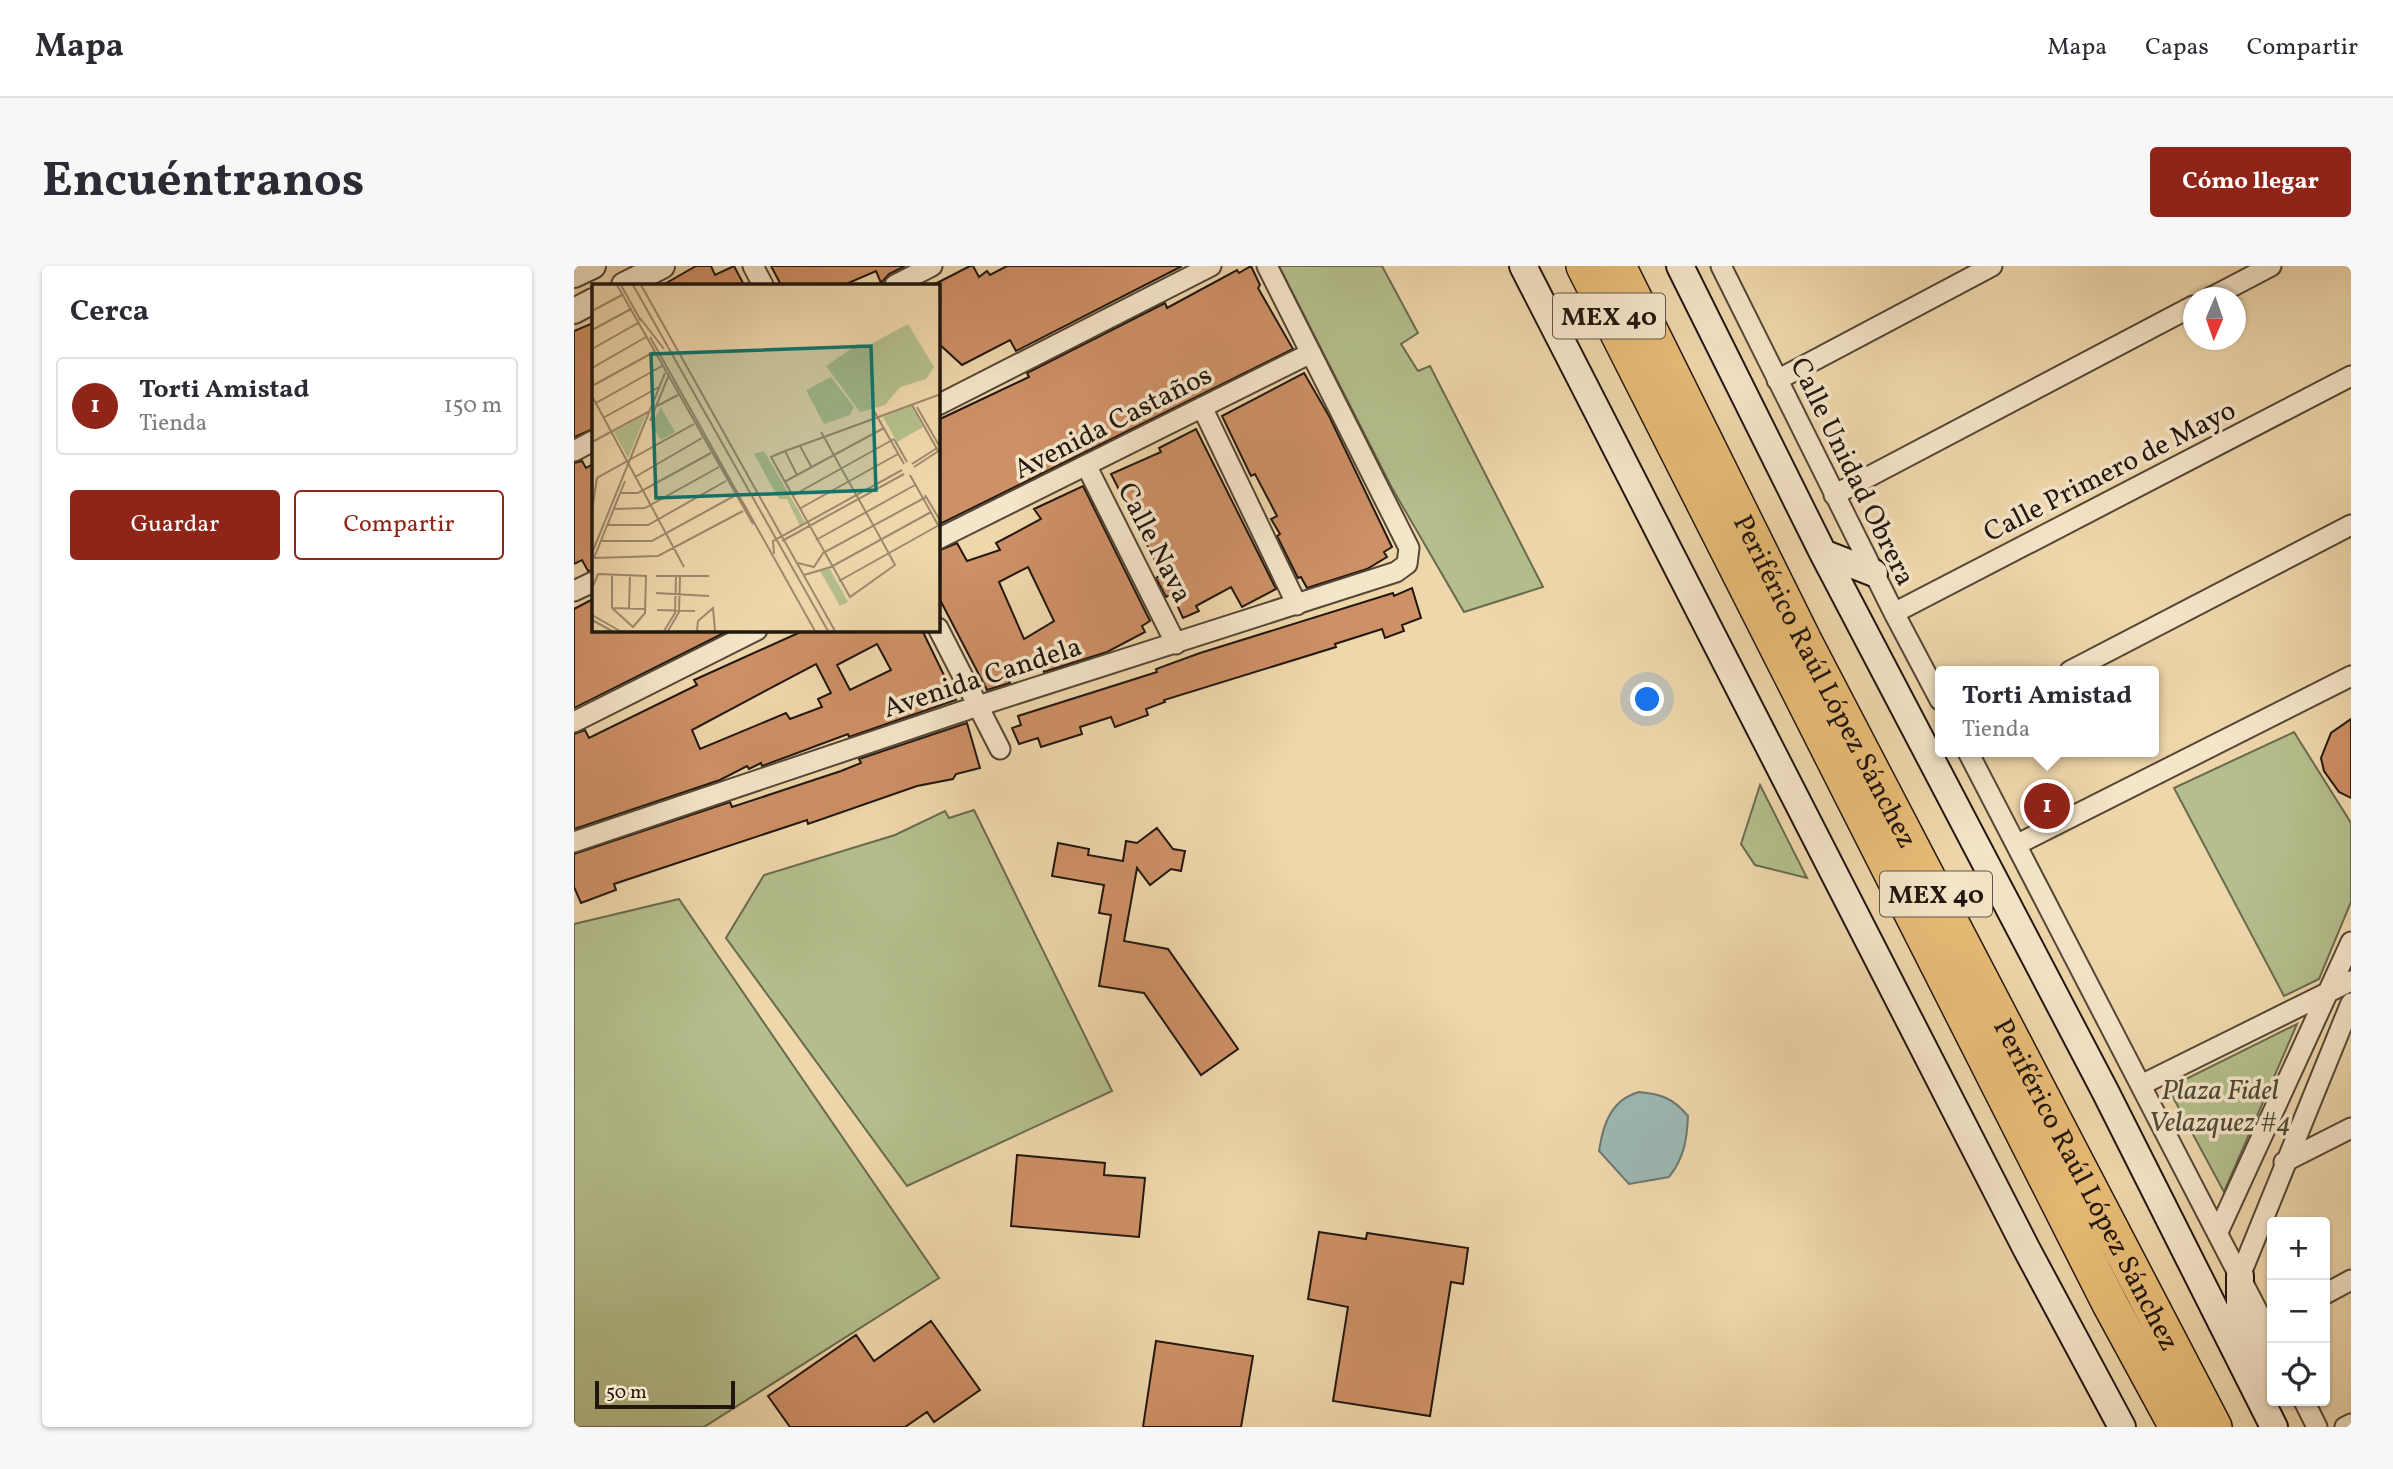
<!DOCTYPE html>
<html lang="es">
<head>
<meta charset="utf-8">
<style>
  :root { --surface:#fff; --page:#f7f7f7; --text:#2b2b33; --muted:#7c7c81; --line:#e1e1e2; --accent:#8f2418 }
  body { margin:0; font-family:Vollkorn,serif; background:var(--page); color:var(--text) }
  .controls { position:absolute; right:21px; bottom:21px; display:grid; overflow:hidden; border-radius:7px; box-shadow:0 2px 5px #0004 }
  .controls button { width:63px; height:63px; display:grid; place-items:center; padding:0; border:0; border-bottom:2px solid var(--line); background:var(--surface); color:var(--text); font:35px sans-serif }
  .compass { position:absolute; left:1609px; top:21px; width:63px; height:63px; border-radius:50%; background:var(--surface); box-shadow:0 2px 5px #0004; rotate:182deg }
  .scale { position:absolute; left:21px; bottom:18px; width:140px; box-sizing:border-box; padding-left:7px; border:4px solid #21170f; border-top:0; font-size:19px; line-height:24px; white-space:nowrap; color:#21170f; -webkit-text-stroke:5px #f5e5c9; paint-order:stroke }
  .you { position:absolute; left:1074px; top:434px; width:24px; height:24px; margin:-18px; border:5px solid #fff; border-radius:50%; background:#1a73e8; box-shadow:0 0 0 10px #1a73e833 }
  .badge { display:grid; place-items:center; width:46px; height:46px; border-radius:50%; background:var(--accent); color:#fff; font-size:23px; font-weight:700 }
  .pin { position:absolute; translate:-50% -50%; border:4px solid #fff; box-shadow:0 2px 7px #0006 }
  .popup { position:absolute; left:1361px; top:400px; width:224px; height:91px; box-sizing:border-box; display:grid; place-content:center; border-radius:7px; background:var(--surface); filter:drop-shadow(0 2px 5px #0005); font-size:23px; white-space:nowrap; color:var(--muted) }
  .popup b { font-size:26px; color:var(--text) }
  .popup::after { content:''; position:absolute; left:50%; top:100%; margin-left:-14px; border:14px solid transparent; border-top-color:var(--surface) }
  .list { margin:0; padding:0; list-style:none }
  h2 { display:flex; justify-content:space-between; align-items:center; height:91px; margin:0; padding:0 28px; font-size:30px }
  h2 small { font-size:23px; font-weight:400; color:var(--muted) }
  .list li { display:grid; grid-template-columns:46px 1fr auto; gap:21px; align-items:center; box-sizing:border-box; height:98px; margin:0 14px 14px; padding:0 14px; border:2px solid var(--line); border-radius:7px }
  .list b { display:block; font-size:26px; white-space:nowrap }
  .list p { margin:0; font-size:23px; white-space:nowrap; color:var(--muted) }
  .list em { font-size:23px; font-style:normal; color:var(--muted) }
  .actions { display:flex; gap:14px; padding:21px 28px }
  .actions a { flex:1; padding:16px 0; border:2px solid var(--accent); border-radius:7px; text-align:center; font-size:24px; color:var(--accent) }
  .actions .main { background:var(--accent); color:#fff }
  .icon { flex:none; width:38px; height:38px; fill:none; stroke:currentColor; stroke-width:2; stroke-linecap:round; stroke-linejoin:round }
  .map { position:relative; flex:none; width:1777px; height:1161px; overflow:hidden; border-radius:7px }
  header { display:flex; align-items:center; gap:42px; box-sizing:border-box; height:98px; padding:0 35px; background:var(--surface); border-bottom:2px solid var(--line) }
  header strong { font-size:33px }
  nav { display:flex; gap:38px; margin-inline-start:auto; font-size:24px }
  .intro { display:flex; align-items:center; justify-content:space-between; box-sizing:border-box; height:168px; padding:0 42px }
  h1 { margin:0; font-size:49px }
  .button { padding:18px 32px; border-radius:7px; background:var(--accent); color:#fff; font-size:24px; font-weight:700 }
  main { display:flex; gap:42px; padding:0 42px }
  aside { flex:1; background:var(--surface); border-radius:7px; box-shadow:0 2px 5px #0004 }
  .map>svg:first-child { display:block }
  .green { fill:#b4bf8d; stroke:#6a6b4e; stroke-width:2 }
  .water { fill:#9cb8b3; stroke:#6b7871; stroke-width:2 }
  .building { fill:#ce9066; stroke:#21170f; stroke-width:2; fill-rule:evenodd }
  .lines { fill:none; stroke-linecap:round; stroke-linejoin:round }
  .minor-casing { stroke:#544736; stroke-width:23 }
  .tertiary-casing { stroke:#544736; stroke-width:28 }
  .secondary-casing { stroke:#21170f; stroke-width:30 }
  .motorway-casing { stroke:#21170f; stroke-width:38 }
  .minor { stroke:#f5e5c9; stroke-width:19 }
  .tertiary { stroke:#f5e5c9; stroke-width:24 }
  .secondary { stroke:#f5e5c9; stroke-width:26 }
  .motorway { stroke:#e8bc76; stroke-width:35 }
  .labels { text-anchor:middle; stroke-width:7; stroke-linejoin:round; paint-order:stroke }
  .shield { fill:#f5e5c9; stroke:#615547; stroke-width:2 }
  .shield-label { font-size:26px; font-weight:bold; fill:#21170f }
  .street-label { font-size:28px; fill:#21170f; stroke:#f5e5c9 }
  .park-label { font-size:28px; font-style:italic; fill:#4d4935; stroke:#f5e5c9 }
  .inset-road { fill:none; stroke:#9d8a6d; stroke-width:2 }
  .view { fill:#0f766e; fill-opacity:0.15; stroke:#0f766e; stroke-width:3.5 }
  .inset-edge { fill:none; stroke:#21170f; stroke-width:3.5 }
</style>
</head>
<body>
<header>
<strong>Mapa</strong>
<nav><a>Mapa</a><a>Capas</a><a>Compartir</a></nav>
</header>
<div class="intro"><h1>Encuéntranos</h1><a class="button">Cómo llegar</a></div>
<main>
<aside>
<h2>Cerca<small></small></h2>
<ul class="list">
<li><span class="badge">1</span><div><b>Torti Amistad</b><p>Tienda</p></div><em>150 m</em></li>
</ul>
<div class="actions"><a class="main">Guardar</a><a>Compartir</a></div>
</aside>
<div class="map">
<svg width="1777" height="1161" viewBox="0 0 1777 1161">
  <rect width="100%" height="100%" fill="#efd7ac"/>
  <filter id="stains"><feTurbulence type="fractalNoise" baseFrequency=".00286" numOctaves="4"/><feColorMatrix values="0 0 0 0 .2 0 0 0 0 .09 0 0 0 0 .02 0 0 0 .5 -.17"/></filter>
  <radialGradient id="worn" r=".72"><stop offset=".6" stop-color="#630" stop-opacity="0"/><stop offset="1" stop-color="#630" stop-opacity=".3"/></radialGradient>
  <!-- green -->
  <path class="green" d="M 705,0 L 808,0 L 844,67 L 827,78 L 844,105 L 856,100 L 969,321 L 890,346 L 818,222 Z
    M 1720,466 L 1777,557 L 1777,636 L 1745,713 L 1710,730 L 1600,522 Z
    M 1186,519 L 1233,612 L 1181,599 L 1167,578 Z
    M 400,544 L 538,825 L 333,920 L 152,672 L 190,609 L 321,569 L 371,545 L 375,552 Z
    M 105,633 L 365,1012 L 130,1161 L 0,1161 L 0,658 Z
    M 1723,758 L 1650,926 L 1594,822 Z"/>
  <!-- water -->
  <path class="water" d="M 1065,826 C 1087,828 1099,832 1114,850 C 1113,874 1110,892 1095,911 L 1055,918 L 1025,885 C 1029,858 1037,834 1065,826 Z"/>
  <!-- building -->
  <path class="building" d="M 122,0 L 137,0 L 141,9 L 160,0 L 170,19 L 89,19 Z
    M 197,0 L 331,0 L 315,8 L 307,17 L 302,5 L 270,19 L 207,19 Z
    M 396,0 L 399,0 L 405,11 L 413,5 L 416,9 L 433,0 L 608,0 L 442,85 L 436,74 L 388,99 L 364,77 L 364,19 L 359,19 Z
    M 677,0 L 686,19 L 684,22 L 719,83 L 364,259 L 364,154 L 455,111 L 453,107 L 591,37 L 593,42 L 663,4 L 665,7 Z
    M 19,57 L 19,163 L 0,171 L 0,65 Z
    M 730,107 L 755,150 L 818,281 L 810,286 L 813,291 L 793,303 L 733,322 L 727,311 L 724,312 L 703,270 L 706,268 L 697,253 L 703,250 L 681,208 L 677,210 L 648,150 Z
    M 622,163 L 702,323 L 668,341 L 657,321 L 622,340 L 625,345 L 609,352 L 598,328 L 592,331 L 582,312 L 588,308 L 537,208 L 587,186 L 585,182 Z
    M 8,195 L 12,202 L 19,198 L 19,304 L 14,305 L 8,294 L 0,298 L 0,197 Z
    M 509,220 L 576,355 L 568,360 L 571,366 L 533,386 L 470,406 L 465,395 L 433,411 L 436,417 L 413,424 L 364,330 L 364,285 L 383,277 L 393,295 L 426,284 L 422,277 L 467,253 L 460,243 ZM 454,301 L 480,355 L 450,373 L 425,316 Z
    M 838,322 L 847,352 L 828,359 L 830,365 L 811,372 L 808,363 L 761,378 L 762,381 L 590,434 L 591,436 L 572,443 L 574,449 L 541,461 L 537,451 L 506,461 L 508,468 L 467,481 L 464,472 L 445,478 L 438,462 L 447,459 L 444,450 L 583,406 L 582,403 L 626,387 L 819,327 L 820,330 Z
    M 19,333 L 19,364 L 156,364 L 0,442 L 0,343 Z
    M 231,364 L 348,364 L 382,434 L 275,471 L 274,468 L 188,500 L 187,497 L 175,503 L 173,500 L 146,514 L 0,563 L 0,468 L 11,464 L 15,472 L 123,419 L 120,414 ZM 303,378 L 317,404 L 276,424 L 263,399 ZM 242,398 L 257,427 L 244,433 L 248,441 L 216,453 L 212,447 L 126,483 L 118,464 Z
    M 1777,453 L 1777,532 L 1765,526 L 1750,505 L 1747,492 L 1757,467 Z
    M 393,457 L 406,502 L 382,508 L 379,513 L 343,520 L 234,558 L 233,554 L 40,618 L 42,624 L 7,637 L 0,621 L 0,588 L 156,536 L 158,541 L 267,505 L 287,497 L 285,493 Z
    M 1485,519 L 1495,539 L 1460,556 L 1449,537 Z
    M 583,562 L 599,583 L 611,585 L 607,605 L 597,603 L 576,619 L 563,602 L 550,675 L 594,683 L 664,783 L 627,809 L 570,727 L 525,720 L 537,649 L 525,647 L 530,619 L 478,610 L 484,577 L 515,583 L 514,589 L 549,595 L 552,575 L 563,577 Z
    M 443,889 L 531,897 L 530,909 L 571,912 L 565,971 L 437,960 Z
    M 745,966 L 792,973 L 793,967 L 894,982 L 889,1018 L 877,1016 L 856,1150 L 759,1135 L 774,1041 L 734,1033 Z
    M 357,1055 L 406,1124 L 360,1156 L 353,1146 L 331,1161 L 216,1161 L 194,1130 L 282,1069 L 300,1095 Z
    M 582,1075 L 679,1090 L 667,1161 L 569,1161 Z"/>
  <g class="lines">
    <defs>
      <path id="minor" d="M 179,0 L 189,19
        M 1147,0 L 1320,347 L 1366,434
        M 321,19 L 358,0
        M 1636,32 L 1697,0
        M 1203,114 L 1418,0
        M 364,139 L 637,0
        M 628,141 L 723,339
        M 0,185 L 19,175
        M 512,199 L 602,378
        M 1260,229 L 1619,40
        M 364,273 L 737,87
        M 0,325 L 19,316
        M 1320,347 L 1777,110
        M 364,362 L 426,483
        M 1496,405 L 1777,259
        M 0,456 L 183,364
        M 1394,486 L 1698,1073
        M 0,576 L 404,440 L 822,306 L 833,298 L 835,282 L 693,0
        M 1444,578 L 1777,410
        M 1567,819 L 1777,715
        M 1710,896 L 1777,862
        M 1644,966 L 1777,676
        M 1666,1010 L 1777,737
        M 1751,1028 L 1777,1014
        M 1730,1135 L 1743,1161
        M 1771,1161 L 1777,1158"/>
      <path id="tertiary" d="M 0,9 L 19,0
        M 50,19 L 88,0
        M 0,45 L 19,35"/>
      <path id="secondary" d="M 949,0 L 1452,982 L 1548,1161
        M 1106,0 L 1249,287 L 1531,825 L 1700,1161
        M 1249,287 L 1300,307
        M 1666,1010 L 1666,1040 L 1698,1117"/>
      <g id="motorway">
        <path d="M 1010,0 L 1536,1038 L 1603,1161"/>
        <path id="s1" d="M 1044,0 L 1230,375 L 1640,1161"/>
      </g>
    </defs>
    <!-- minor casing -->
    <use href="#minor" class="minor-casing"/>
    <!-- tertiary casing -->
    <use href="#tertiary" class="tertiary-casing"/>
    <!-- secondary casing -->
    <use href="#secondary" class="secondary-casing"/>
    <!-- motorway casing -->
    <use href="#motorway" class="motorway-casing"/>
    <!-- minor -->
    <use href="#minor" class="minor"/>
    <!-- tertiary -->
    <use href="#tertiary" class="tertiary"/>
    <!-- secondary -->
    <use href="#secondary" class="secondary"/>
    <!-- motorway -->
    <use href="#motorway" class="motorway"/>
  </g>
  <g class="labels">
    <!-- shield labels -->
    <g class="shield">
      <rect x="979" y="27.5" width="112" height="45" rx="5"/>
      <rect x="1306" y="605.5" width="112" height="45" rx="5"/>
    </g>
    <g class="shield-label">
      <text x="1035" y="59">MEX 40</text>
      <text x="1362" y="637">MEX 40</text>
    </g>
    <!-- street labels -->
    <g class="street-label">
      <text transform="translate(538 155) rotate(-27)" y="10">Avenida Castaños</text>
      <text transform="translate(1535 204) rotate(-27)" y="10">Calle Primero de Mayo</text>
      <text transform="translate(1280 205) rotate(64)" y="10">Calle Unidad Obrera</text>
      <text transform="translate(582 276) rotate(63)" y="10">Calle Nava</text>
      <text transform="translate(408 410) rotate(-18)" y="10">Avenida Candela</text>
      <text dy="10" stroke="none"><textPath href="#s1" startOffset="464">Periférico Raúl López Sánchez</textPath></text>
      <text dy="10" stroke="none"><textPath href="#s1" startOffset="1031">Periférico Raúl López Sánchez</textPath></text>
    </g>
    <!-- park labels -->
    <g class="park-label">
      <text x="1646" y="833">Plaza Fidel<tspan x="1646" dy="32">Velazquez #4</tspan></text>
    </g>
  </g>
  <!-- overview -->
  <g transform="translate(18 18)">
    <rect width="348" height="348" fill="#efd7ac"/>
    <path d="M 316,40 L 342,83 L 334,95 L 308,103 L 293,121 L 268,128 L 234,82 L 266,60 L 277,61 ZM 239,93 L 262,123 L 258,131 L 232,140 L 214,106 ZM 319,121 L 331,143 L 305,158 L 291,133 ZM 69,123 L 83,148 L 69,156 L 59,141 ZM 54,131 L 36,174 L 22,148 ZM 172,167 L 213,238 L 208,242 L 195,215 L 187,215 L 162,170 ZM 238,285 L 256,318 L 248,322 L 228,287 Z" fill="#b4bf8d"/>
    <path class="inset-road" d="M 25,1 L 161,240M 29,1 L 49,37M 41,1 L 236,347M 49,1 L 243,347M 0,27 L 30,11M 48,34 L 72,65M 0,46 L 39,25M 58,53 L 223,347M 0,65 L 46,39M 0,84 L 54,53M 0,102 L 62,68M 0,112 L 92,283M 4,119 L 70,82M 320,121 L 349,172M 65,122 L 86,111M 325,123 L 349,165M 282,127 L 312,180M 11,134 L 67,103M 58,137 L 76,93M 229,148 L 232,153 L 249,184 L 257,198 L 289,255 L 303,281 L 258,313 L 179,173 L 193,167 L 232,153 L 349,110M 302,155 L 315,178M 0,158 L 58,127M 208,162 L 220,184M 193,167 L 205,191M 320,180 L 345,164M 322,183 L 348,166M 318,191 L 346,241M 43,193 L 110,154M 192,198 L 292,144M 29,209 L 46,209 L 119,169M 333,211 L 349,238M 200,212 L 302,155M 22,225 L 53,224 L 127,183M 207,225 L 306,170M 0,226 L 5,194 L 102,140M 14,241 L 56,241 L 134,197M 224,256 L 323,201M 9,257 L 60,257 L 142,212M 190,257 L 312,190M 0,269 L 73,89M 182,270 L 181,257 L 310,186M 2,274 L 33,197M 2,274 L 66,272 L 151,227M 206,279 L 222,283 L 231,269 L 334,213M 212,291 L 239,283 L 339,228M 64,292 L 117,292M 247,297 L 349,240M 1,302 L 6,290 L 54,292 L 53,329 L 41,343 L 20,324M 64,309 L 117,312M 20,324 L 20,290M 20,324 L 54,325M 37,325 L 38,291M 65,326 L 103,327M 0,331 L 28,347M 0,336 L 20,347M 72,347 L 83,329 L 84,292M 76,347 L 87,328 L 88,292M 105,347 L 106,337 L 121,324 L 123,347"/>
    <path class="view" d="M 279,62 L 284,206 L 64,214 L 59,70 Z"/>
    <rect width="348" height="348" class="inset-edge"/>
  </g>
  <rect width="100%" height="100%" filter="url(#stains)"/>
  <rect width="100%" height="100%" fill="url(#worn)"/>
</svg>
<div class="controls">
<button>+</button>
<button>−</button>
<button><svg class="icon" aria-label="locate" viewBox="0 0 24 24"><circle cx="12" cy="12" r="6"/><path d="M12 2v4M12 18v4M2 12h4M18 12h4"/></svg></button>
</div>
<svg class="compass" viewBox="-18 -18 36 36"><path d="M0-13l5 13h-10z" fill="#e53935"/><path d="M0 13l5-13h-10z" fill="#7c7c81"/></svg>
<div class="scale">50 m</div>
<div class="you"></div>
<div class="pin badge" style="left:1473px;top:540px">1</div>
<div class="popup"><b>Torti Amistad</b>Tienda</div>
</div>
</main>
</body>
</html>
